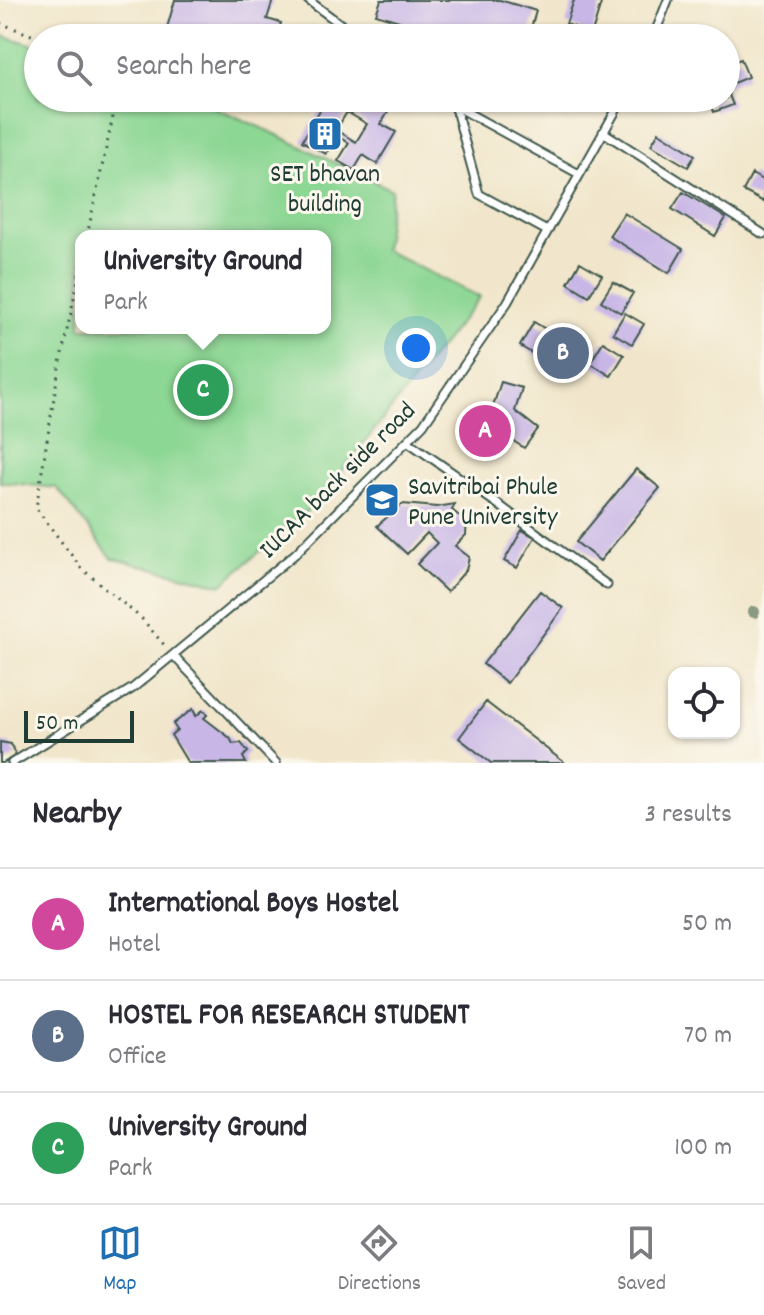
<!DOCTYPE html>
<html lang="en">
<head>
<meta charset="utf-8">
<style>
  :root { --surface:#fff; --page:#f7f7f7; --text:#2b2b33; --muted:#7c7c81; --line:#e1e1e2; --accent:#1f6fb2 }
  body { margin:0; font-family:Dekko,sans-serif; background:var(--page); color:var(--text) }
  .controls { position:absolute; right:24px; bottom:24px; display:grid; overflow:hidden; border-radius:16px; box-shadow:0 2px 6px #0004 }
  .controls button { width:72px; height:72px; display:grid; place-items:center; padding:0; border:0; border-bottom:2px solid var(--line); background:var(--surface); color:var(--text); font:40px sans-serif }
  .scale { position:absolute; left:24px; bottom:20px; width:110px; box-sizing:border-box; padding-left:8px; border:4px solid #1f3d34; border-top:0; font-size:22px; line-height:28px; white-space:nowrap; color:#1f3d34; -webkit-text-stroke:6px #fbf7ec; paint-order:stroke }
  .you { position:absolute; left:416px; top:348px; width:28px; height:28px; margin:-20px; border:6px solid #fff; border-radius:50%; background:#1a73e8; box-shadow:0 0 0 12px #1a73e833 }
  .badge { display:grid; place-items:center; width:52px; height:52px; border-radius:50%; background:var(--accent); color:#fff; font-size:26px; font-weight:700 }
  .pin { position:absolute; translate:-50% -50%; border:4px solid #fff; box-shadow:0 2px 8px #0006 }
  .popup { position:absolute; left:75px; top:230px; width:256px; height:104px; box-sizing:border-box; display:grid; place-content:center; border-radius:16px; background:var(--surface); filter:drop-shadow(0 2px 6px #0005); font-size:26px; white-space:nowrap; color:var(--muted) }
  .popup b { font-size:30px; color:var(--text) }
  .popup::after { content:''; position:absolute; left:50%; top:100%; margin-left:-16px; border:16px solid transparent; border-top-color:var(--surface) }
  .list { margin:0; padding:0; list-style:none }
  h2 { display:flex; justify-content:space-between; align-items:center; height:104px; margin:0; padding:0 32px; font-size:34px }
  h2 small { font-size:26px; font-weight:400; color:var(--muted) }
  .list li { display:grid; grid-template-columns:52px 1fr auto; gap:24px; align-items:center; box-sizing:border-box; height:112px; padding:0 32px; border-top:2px solid var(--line) }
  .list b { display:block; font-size:30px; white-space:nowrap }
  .list p { margin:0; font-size:26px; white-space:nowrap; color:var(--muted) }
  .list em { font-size:26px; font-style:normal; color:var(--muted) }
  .icon { flex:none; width:44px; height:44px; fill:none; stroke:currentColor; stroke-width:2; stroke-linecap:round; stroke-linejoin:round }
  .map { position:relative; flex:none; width:764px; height:763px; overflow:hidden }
  .search { position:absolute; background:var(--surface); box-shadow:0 2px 6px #0004; left:24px; right:24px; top:24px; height:88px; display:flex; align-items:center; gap:20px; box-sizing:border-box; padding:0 28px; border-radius:44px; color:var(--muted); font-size:30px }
  .sheet { height:440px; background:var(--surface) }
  nav { display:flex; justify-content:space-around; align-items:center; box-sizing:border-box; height:112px; border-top:2px solid var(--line); background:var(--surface); font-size:22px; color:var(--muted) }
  nav a { display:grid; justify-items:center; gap:4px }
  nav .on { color:var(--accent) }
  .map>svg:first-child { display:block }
  .green { fill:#8dd794; stroke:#568a64; stroke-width:2; fill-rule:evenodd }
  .building { fill:#c8b6e6; fill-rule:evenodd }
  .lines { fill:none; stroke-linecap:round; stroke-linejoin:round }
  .service-casing { stroke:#3e564b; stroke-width:11 }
  .path { stroke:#3e564b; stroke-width:3; stroke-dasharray:2 6; stroke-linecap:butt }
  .service { stroke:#fff; stroke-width:7 }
  .tree { fill:#8a9a82 }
  .labels { text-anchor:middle; stroke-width:6; stroke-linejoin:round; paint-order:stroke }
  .poi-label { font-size:26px; fill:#1f3d34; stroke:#fbf7ec }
  .street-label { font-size:26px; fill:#1f3d34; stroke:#fbf7ec }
</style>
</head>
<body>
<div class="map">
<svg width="764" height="763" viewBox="0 0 764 763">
  <rect width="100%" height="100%" fill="#fbf7ec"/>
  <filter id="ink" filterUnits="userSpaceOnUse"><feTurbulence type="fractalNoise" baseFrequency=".0125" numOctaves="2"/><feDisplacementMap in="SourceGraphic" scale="16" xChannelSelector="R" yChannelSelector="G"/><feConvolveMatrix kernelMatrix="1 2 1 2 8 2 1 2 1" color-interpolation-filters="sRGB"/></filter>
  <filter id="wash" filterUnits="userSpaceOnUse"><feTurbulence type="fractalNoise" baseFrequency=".006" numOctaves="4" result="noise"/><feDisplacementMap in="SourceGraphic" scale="32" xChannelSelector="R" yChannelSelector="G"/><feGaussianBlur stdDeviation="1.8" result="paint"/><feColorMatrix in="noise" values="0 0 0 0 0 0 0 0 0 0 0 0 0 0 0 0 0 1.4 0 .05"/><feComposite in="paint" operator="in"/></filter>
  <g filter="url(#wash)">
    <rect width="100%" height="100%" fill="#f1e6cb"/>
    <!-- green -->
    <path class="green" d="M 0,35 L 38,46 L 38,98 L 193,98 L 271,132 L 392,190 L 384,250 L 480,297 L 317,502 L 221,585 L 112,558 L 57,488 L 0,482 ZM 81,236 L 325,236 L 325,328 L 81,328 Z"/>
    <g id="blocks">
      <!-- building -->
      <path class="building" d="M 175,0 L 273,0 L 267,19 L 281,23 L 277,38 L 164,38 Z
        M 381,0 L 500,0 L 536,11 L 528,38 L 455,38 L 376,14 Z
        M 574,0 L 602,0 L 592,33 L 566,24 Z
        M 741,59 L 748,77 L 726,86 L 726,64 Z
        M 726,88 L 733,105 L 714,112 L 709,98 L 726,98 Z
        M 327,98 L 375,98 L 391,107 L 381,124 L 396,132 L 377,164 L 363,155 L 354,170 L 338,161 L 349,143 L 337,136 L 326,154 L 302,141 ZM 347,112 L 367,124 L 356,142 L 336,130 Z
        M 659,132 L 695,155 L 688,167 L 651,145 Z
        M 752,174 L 764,181 L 764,202 L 743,191 Z
        M 683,192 L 726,218 L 715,236 L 672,209 Z
        M 624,213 L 683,249 L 669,273 L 609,236 Z
        M 580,262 L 602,275 L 589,296 L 568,283 Z
        M 613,282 L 633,293 L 621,313 L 601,301 Z
        M 625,313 L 644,324 L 632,344 L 613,333 Z
        M 534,322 L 562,339 L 548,363 L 520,346 Z
        M 603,342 L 624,355 L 611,376 L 590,363 Z
        M 565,344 L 588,357 L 575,378 L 553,365 Z
        M 501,382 L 522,388 L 515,411 L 538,429 L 524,448 L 501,433 L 480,453 L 466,438 L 487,418 L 492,423 L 500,412 L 492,409 Z
        M 636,469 L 660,488 L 600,561 L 576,542 Z
        M 402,504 L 437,507 L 455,504 L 452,510 L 464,520 L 467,517 L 466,535 L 455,546 L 469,557 L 466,570 L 447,592 L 417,564 L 437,543 L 427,533 L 407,554 L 377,526 Z
        M 522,530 L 535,537 L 517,568 L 504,561 Z
        M 540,591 L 563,608 L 507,683 L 483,664 Z
        M 486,702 L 565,763 L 491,763 L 459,738 Z
        M 193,709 L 196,716 L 203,710 L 208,714 L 204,718 L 230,738 L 233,744 L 241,743 L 248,752 L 243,757 L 246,763 L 188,763 L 171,735 L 177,730 L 173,724 Z
        M 0,742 L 11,744 L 16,755 L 3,763 L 0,763 Z"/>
    </g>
  </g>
  <g filter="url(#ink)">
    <use href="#blocks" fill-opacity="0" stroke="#3e564b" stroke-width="2"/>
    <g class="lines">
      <defs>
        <path id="service" d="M 308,0 L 359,38
          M 653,38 L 668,0
          M 441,98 L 579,174
          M 455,106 L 479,194 L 547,231
          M 603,132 L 763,234
          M 407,441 L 499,505 L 607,585
          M 173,655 L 276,763
          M 12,763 L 133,688 L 295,554 L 423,425 L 507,303 L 623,98"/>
      </defs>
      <!-- service casing -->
      <use href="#service" class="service-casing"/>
      <!-- path -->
      <path class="path" d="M 0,23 L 39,38
        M 563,31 L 581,38
        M 87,236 L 117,98
        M 81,266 L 59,367 L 36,508 L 81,568 L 142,619 L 165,646"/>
      <!-- service -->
      <use href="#service" class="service"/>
    </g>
    <!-- trees -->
    <circle class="tree" cx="754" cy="612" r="6"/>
  </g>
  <!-- icons -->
  <defs>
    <symbol id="building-square" viewBox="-11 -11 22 22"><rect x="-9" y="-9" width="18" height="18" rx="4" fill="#1f6fb2" stroke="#fbf7ec"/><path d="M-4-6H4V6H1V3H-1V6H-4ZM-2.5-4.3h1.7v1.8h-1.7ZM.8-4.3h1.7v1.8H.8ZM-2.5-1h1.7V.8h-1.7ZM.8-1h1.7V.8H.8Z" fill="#fff"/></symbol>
    <symbol id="university-square" viewBox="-11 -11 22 22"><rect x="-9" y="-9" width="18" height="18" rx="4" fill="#1f6fb2" stroke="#fbf7ec"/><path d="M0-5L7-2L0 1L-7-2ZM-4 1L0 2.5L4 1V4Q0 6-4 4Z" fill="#fff"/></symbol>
  </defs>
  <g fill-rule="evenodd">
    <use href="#building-square" x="305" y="114" width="40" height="40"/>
    <use href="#university-square" x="362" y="480" width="40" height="40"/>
  </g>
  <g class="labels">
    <!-- poi labels -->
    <g class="poi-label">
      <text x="325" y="181">SET bhavan<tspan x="325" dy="30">building</tspan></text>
      <text x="408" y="494" text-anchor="start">Savitribai Phule<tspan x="408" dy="30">Pune University</tspan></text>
    </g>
    <!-- street labels -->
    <g class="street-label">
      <text transform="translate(336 479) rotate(-45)" y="9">IUCAA back side road</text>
    </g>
  </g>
</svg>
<div class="controls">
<button><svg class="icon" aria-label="locate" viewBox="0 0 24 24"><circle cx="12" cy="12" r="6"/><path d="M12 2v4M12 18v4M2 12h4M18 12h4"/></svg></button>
</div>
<div class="scale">50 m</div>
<div class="you"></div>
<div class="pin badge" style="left:485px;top:431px;background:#d1479c">A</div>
<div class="pin badge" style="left:563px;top:353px;background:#5c6f8a">B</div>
<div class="pin badge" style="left:203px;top:390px;background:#2e9e5b">C</div>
<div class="popup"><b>University Ground</b>Park</div>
<div class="search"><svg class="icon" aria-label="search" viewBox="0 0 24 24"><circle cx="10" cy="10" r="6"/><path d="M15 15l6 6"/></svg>Search here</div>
</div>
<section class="sheet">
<h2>Nearby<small>3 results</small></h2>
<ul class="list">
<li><span class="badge" style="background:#d1479c">A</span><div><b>International Boys Hostel</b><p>Hotel</p></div><em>50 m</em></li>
<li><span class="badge" style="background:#5c6f8a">B</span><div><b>HOSTEL FOR RESEARCH STUDENT</b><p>Office</p></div><em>70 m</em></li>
<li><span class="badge" style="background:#2e9e5b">C</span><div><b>University Ground</b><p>Park</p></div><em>100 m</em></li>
</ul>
</section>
<nav>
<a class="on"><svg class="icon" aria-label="map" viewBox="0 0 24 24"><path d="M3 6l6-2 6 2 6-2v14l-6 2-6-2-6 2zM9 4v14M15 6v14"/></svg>Map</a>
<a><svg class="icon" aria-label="directions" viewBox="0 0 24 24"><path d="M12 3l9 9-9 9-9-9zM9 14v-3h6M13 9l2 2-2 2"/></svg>Directions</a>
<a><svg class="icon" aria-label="saved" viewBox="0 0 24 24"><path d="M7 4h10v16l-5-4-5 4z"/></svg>Saved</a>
</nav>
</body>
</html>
